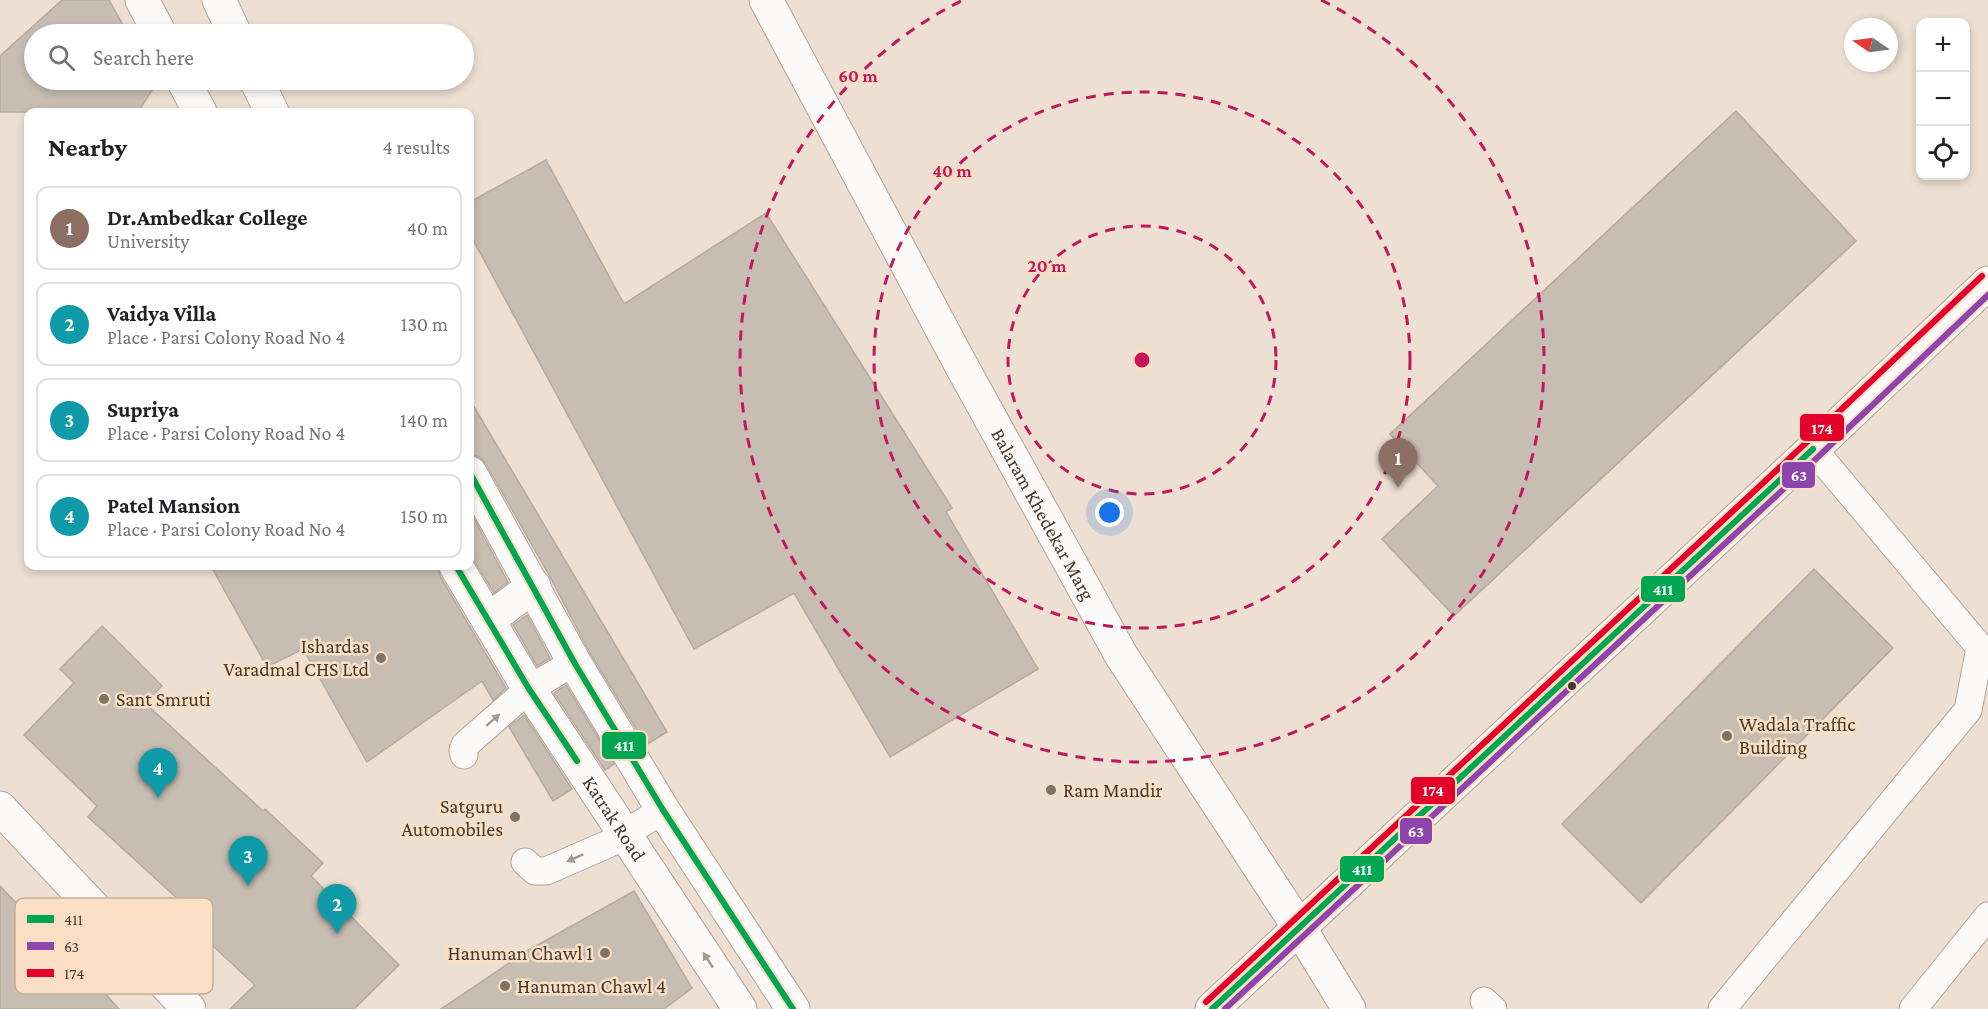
<!DOCTYPE html>
<html lang="en">
<head>
<meta charset="utf-8">
<style>
  :root { --surface:#fff; --page:#f2f2f2; --text:#202124; --muted:#757577; --line:#e0e0e0; --accent:#ea580c }
  body { margin:0; font-family:"Crimson Pro",serif; background:var(--page); color:var(--text) }
  .controls { position:absolute; right:18px; top:18px; display:grid; overflow:hidden; border-radius:12px; box-shadow:0 3px 9px #0003 }
  .controls button { width:54px; height:54px; display:grid; place-items:center; padding:0; border:0; border-bottom:2px solid var(--line); background:var(--surface); color:var(--text); font:30px sans-serif }
  .compass { position:absolute; left:1844px; top:18px; width:54px; height:54px; border-radius:50%; background:var(--surface); box-shadow:0 3px 9px #0003; rotate:283deg }
  .you { position:absolute; left:1110px; top:513px; width:21px; height:21px; margin:-15px; border:4px solid #fff; border-radius:50%; background:#1a73e8; box-shadow:0 0 0 9px #1a73e833 }
  .badge { display:grid; place-items:center; width:39px; height:39px; border-radius:50%; background:var(--accent); color:#fff; font-size:20px; font-weight:700 }
  .pin { position:absolute; translate:-50% -50px; filter:drop-shadow(0 2px 3px #0008) }
  .pin::after { content:''; position:absolute; top:32px; width:21px; height:18px; background:inherit; clip-path:polygon(0 0,100% 0,50% 100%) }
  .list { margin:0; padding:0; list-style:none }
  h2 { display:flex; justify-content:space-between; align-items:center; height:78px; margin:0; padding:0 24px; font-size:26px }
  h2 small { font-size:20px; font-weight:400; color:var(--muted) }
  .list li { display:grid; grid-template-columns:39px 1fr auto; gap:18px; align-items:center; box-sizing:border-box; height:84px; margin:0 12px 12px; padding:0 12px; border:2px solid var(--line); border-radius:12px }
  .list b { display:block; font-size:22px; white-space:nowrap }
  .list p { margin:0; font-size:20px; white-space:nowrap; color:var(--muted) }
  .list em { font-size:20px; font-style:normal; color:var(--muted) }
  .icon { flex:none; width:33px; height:33px; fill:none; stroke:currentColor; stroke-width:2; stroke-linecap:round; stroke-linejoin:round }
  .map { position:relative; flex:none; width:1988px; height:1009px; overflow:hidden }
  .search { position:absolute; background:var(--surface); box-shadow:0 3px 9px #0003; left:24px; top:24px; width:450px; height:66px; display:flex; align-items:center; gap:15px; box-sizing:border-box; padding:0 21px; border-radius:33px; color:var(--muted); font-size:22px }
  .panel { position:absolute; background:var(--surface); box-shadow:0 3px 9px #0003; left:24px; top:108px; width:450px; height:462px; border-radius:12px }
  .map>svg:first-child { display:block }
  .building { fill:#c8bdb2; stroke:#b5aa9e; stroke-width:1.5 }
  .lines { fill:none; stroke-linecap:round; stroke-linejoin:round }
  .lane-casing { stroke:#afa499; stroke-width:29 }
  .street-casing { stroke:#afa499; stroke-width:35 }
  .secondary-casing { stroke:#afa499; stroke-width:35 }
  .primary-casing { stroke:#afa499; stroke-width:35 }
  .lane { stroke:#fcfaf8; stroke-width:27 }
  .street { stroke:#fcfaf8; stroke-width:33 }
  .secondary { stroke:#fcfaf8; stroke-width:33 }
  .primary { stroke:#fcfaf8; stroke-width:33 }
  .bus-1-casing { stroke:#fadfc4; stroke-width:10 }
  .bus-2-casing { stroke:#fadfc4; stroke-width:10 }
  .bus-3-casing { stroke:#fadfc4; stroke-width:10 }
  .bus-1 { stroke:#00a651; stroke-width:6 }
  .bus-2 { stroke:#8e44ad; stroke-width:6 }
  .bus-3 { stroke:#e4002b; stroke-width:6 }
  .oneway { fill:#a09a93 }
  .ring { fill:none; stroke:#c2185b; stroke-width:3; stroke-dasharray:10 8 }
  .poi-dot { fill:#7f7367; stroke:#fadfc4; stroke-width:2 }
  .bus-dot { fill:#44392e; stroke:#fadfc4; stroke-width:2 }
  .labels { text-anchor:middle; stroke-width:5; stroke-linejoin:round; paint-order:stroke }
  .street-label { font-size:20px; fill:#44392e; stroke:#fadfc4 }
  .poi-label { font-size:20px; fill:#44392e; stroke:#fadfc4; text-anchor:start }
  .key { fill:#fadfc4; stroke:#c3ad97; stroke-width:1.5 }
  .key-label { font-size:16px; fill:#44392e }
  .centre { fill:#c2185b; stroke:#fadfc4; stroke-width:3 }
  .ring-label { font-size:18px; text-anchor:middle; font-weight:bold; fill:#c2185b; stroke:#fadfc4; stroke-width:5; stroke-linejoin:round; paint-order:stroke }
  .line-badge { stroke:#fadfc4; stroke-width:2 }
  .badge-label { font-size:16px; text-anchor:middle; font-weight:bold; fill:#fff }
</style>
</head>
<body>
<div class="map">
<svg width="1988" height="1009" viewBox="0 0 1988 1009">
  <rect width="100%" height="100%" fill="#eddfd1"/>
  <!-- building -->
  <path class="building" d="M 62,0 L 109,0 L 128,34 L 34,34 L 34,80 L 153,80 L 156,84 L 138,112 L 0,112 L 0,56 Z
    M 1736,111 L 1856,241 L 1454,616 L 1382,539 L 1438,486 L 1390,434 Z
    M 546,160 L 624,304 L 766,213 L 952,508 L 946,512 L 1038,669 L 890,757 L 794,593 L 694,649 L 470,234 L 470,202 Z
    M 470,400 L 667,732 L 646,745 L 590,653 L 549,575 L 486,464 L 479,457 L 470,454 Z
    M 470,511 L 508,582 L 494,593 L 470,554 Z
    M 211,566 L 437,566 L 440,576 L 506,688 L 493,700 L 482,681 L 367,762 L 303,649 L 267,667 Z
    M 1814,569 L 1893,648 L 1641,903 L 1562,824 Z
    M 527,615 L 550,658 L 537,666 L 513,625 Z
    M 102,626 L 162,686 L 145,703 L 263,811 L 265,809 L 323,863 L 311,876 L 399,965 L 354,1009 L 230,1009 L 255,985 L 173,909 L 180,901 L 88,817 L 97,806 L 24,735 L 74,683 L 60,669 Z
    M 566,685 L 614,764 L 605,770 L 554,693 Z
    M 524,715 L 572,789 L 553,801 L 509,727 Z
    M 0,886 L 78,968 L 80,966 L 119,1009 L 0,1009 Z
    M 634,891 L 692,988 L 664,1009 L 441,1009 L 527,951 Z"/>
  <g class="lines">
    <defs>
      <path id="lane" d="M 1813,449 L 1988,657
        M 464,755 L 463,750 L 465,745 L 529,689 L 574,662
        M 525,862 L 535,871 L 546,871 L 608,844 L 663,810
        M 1484,1001 L 1493,1009
        M 1722,1009 L 1968,710 L 1980,648
        M 1913,1009 L 1988,916"/>
      <g id="street">
        <path id="s1" d="M 766,0 L 961,365 L 1121,655 L 1300,929 L 1349,1009"/>
        <path d="M 0,808 L 189,1009"/>
      </g>
      <path id="secondary" d="M 1212,1009 L 1813,449 L 1988,283"/>
      <g id="primary">
        <path d="M 142,0 L 160,34"/>
        <path d="M 219,0 L 235,34"/>
        <path d="M 183,80 L 200,112"/>
        <path d="M 256,80 L 272,112"/>
        <path d="M 470,473 L 574,662 L 663,810 L 793,1009"/>
        <path id="s2" d="M 456,566 L 529,689 L 740,1009"/>
        <path d="M 488,620 L 534,586"/>
      </g>
    </defs>
    <!-- lane casing -->
    <use href="#lane" class="lane-casing"/>
    <!-- street casing -->
    <use href="#street" class="street-casing"/>
    <!-- secondary casing -->
    <use href="#secondary" class="secondary-casing"/>
    <!-- primary casing -->
    <use href="#primary" class="primary-casing"/>
    <!-- lane -->
    <use href="#lane" class="lane"/>
    <!-- street -->
    <use href="#street" class="street"/>
    <!-- secondary -->
    <use href="#secondary" class="secondary"/>
    <!-- primary -->
    <use href="#primary" class="primary"/>
    <defs>
      <path id="bus-1" d="M 470,473 L 574,662 L 663,810 L 793,1009
        M 456,566 L 529,689 L 577,761
        M 1212,1009 L 1813,449"/>
      <path id="bus-2" d="M 1225,1009 L 1819,456 L 1988,295"/>
      <path id="bus-3" d="M 1206,1002 L 1807,442 L 1982,276"/>
    </defs>
    <!-- bus-1 casing -->
    <use href="#bus-1" class="bus-1-casing"/>
    <!-- bus-2 casing -->
    <use href="#bus-2" class="bus-2-casing"/>
    <!-- bus-3 casing -->
    <use href="#bus-3" class="bus-3-casing"/>
    <!-- bus-1 -->
    <use href="#bus-1" class="bus-1"/>
    <!-- bus-2 -->
    <use href="#bus-2" class="bus-2"/>
    <!-- bus-3 -->
    <use href="#bus-3" class="bus-3"/>
  </g>
  <!-- one-way arrows -->
  <defs><path id="oneway-solid" d="M-6-.8H1V-3.2L6.5 0L1 3.2V.8H-6Z" transform="scale(1.5)"/></defs>
  <g class="oneway">
    <use href="#oneway-solid" transform="translate(493 720) rotate(-41)"/>
    <use href="#oneway-solid" transform="translate(575 858) rotate(156)"/>
    <use href="#oneway-solid" transform="translate(708 960) rotate(-123)"/>
  </g>
  <!-- distance rings -->
  <g class="ring">
    <circle cx="1142" cy="360" r="134"/>
    <circle cx="1142" cy="360" r="268"/>
    <path d="M1321 0A402 402 0 1 1 963 0"/>
  </g>
  <!-- markers -->
  <g class="poi-dot">
    <circle cx="381" cy="658" r="6"/>
    <circle cx="104" cy="699" r="6"/>
    <circle cx="1727" cy="736" r="6"/>
    <circle cx="1051" cy="790" r="6"/>
    <circle cx="515" cy="817" r="6"/>
    <circle cx="605" cy="953" r="6"/>
    <circle cx="505" cy="986" r="6"/>
  </g>
  <circle class="bus-dot" cx="1572" cy="686" r="5"/>
  <g class="labels">
    <!-- street labels -->
    <g class="street-label">
      <text dy="7" stroke="none"><textPath href="#s1" startOffset="584">Balaram Khedekar Marg</textPath></text>
      <text dy="7" stroke="none"><textPath href="#s2" startOffset="298">Katrak Road</textPath></text>
    </g>
    <!-- poi labels -->
    <g class="poi-label">
      <text x="369" y="653" text-anchor="end">Ishardas<tspan x="369" dy="23">Varadmal CHS Ltd</tspan></text>
      <text x="116" y="706">Sant Smruti</text>
      <text x="1739" y="731">Wadala Traffic<tspan x="1739" dy="23">Building</tspan></text>
      <text x="1063" y="797">Ram Mandir</text>
      <text x="503" y="813" text-anchor="end">Satguru<tspan x="503" dy="23">Automobiles</tspan></text>
      <text x="593" y="960" text-anchor="end">Hanuman Chawl 1</text>
      <text x="517" y="993">Hanuman Chawl 4</text>
    </g>
  </g>
  <!-- legend -->
  <rect x="15" y="898" width="198" height="96" rx="9" class="key"/>
  <rect x="27" y="915" width="27" height="8" fill="#00a651"/>
  <rect x="27" y="942" width="27" height="8" fill="#8e44ad"/>
  <rect x="27" y="969" width="27" height="8" fill="#e4002b"/>
  <g class="key-label">
    <text x="64" y="925">411</text>
    <text x="64" y="952">63</text>
    <text x="64" y="979">174</text>
  </g>
  <circle cx="1142" cy="360" r="9" class="centre"/>
  <g class="ring-label">
    <text x="858" y="82">60 m</text>
    <text x="952" y="177">40 m</text>
    <text x="1047" y="272">20 m</text>
  </g>
  <g class="line-badge">
    <rect x="1799" y="413" width="46" height="29" rx="6" fill="#e4002b"/>
    <rect x="1781" y="461" width="35" height="28" rx="6" fill="#8e44ad"/>
    <rect x="1640" y="575" width="46" height="28" rx="6" fill="#00a651"/>
    <rect x="601" y="731" width="46" height="29" rx="6" fill="#00a651"/>
    <rect x="1410" y="776" width="46" height="29" rx="6" fill="#e4002b"/>
    <rect x="1399" y="817" width="34" height="28" rx="6" fill="#8e44ad"/>
    <rect x="1339" y="855" width="46" height="28" rx="6" fill="#00a651"/>
  </g>
  <g class="badge-label">
    <text x="1822" y="434">174</text>
    <text x="1799" y="481">63</text>
    <text x="1663" y="595">411</text>
    <text x="624" y="751">411</text>
    <text x="1433" y="796">174</text>
    <text x="1416" y="837">63</text>
    <text x="1362" y="875">411</text>
  </g>
</svg>
<div class="controls">
<button>+</button>
<button>−</button>
<button><svg class="icon" aria-label="locate" viewBox="0 0 24 24"><circle cx="12" cy="12" r="6"/><path d="M12 2v4M12 18v4M2 12h4M18 12h4"/></svg></button>
</div>
<svg class="compass" viewBox="-18 -18 36 36"><path d="M0-13l5 13h-10z" fill="#e53935"/><path d="M0 13l5-13h-10z" fill="#757577"/></svg>
<div class="you"></div>
<div class="pin badge" style="left:1398px;top:488px;background:#8d6e63">1</div>
<div class="pin badge" style="left:337px;top:934px;background:#0f9aa8">2</div>
<div class="pin badge" style="left:248px;top:886px;background:#0f9aa8">3</div>
<div class="pin badge" style="left:158px;top:798px;background:#0f9aa8">4</div>
<div class="search"><svg class="icon" aria-label="search" viewBox="0 0 24 24"><circle cx="10" cy="10" r="6"/><path d="M15 15l6 6"/></svg>Search here</div>
<section class="panel">
<h2>Nearby<small>4 results</small></h2>
<ul class="list">
<li><span class="badge" style="background:#8d6e63">1</span><div><b>Dr.Ambedkar College</b><p>University</p></div><em>40 m</em></li>
<li><span class="badge" style="background:#0f9aa8">2</span><div><b>Vaidya Villa</b><p>Place · Parsi Colony Road No 4</p></div><em>130 m</em></li>
<li><span class="badge" style="background:#0f9aa8">3</span><div><b>Supriya</b><p>Place · Parsi Colony Road No 4</p></div><em>140 m</em></li>
<li><span class="badge" style="background:#0f9aa8">4</span><div><b>Patel Mansion</b><p>Place · Parsi Colony Road No 4</p></div><em>150 m</em></li>
</ul>
</section>
</div>
</body>
</html>
